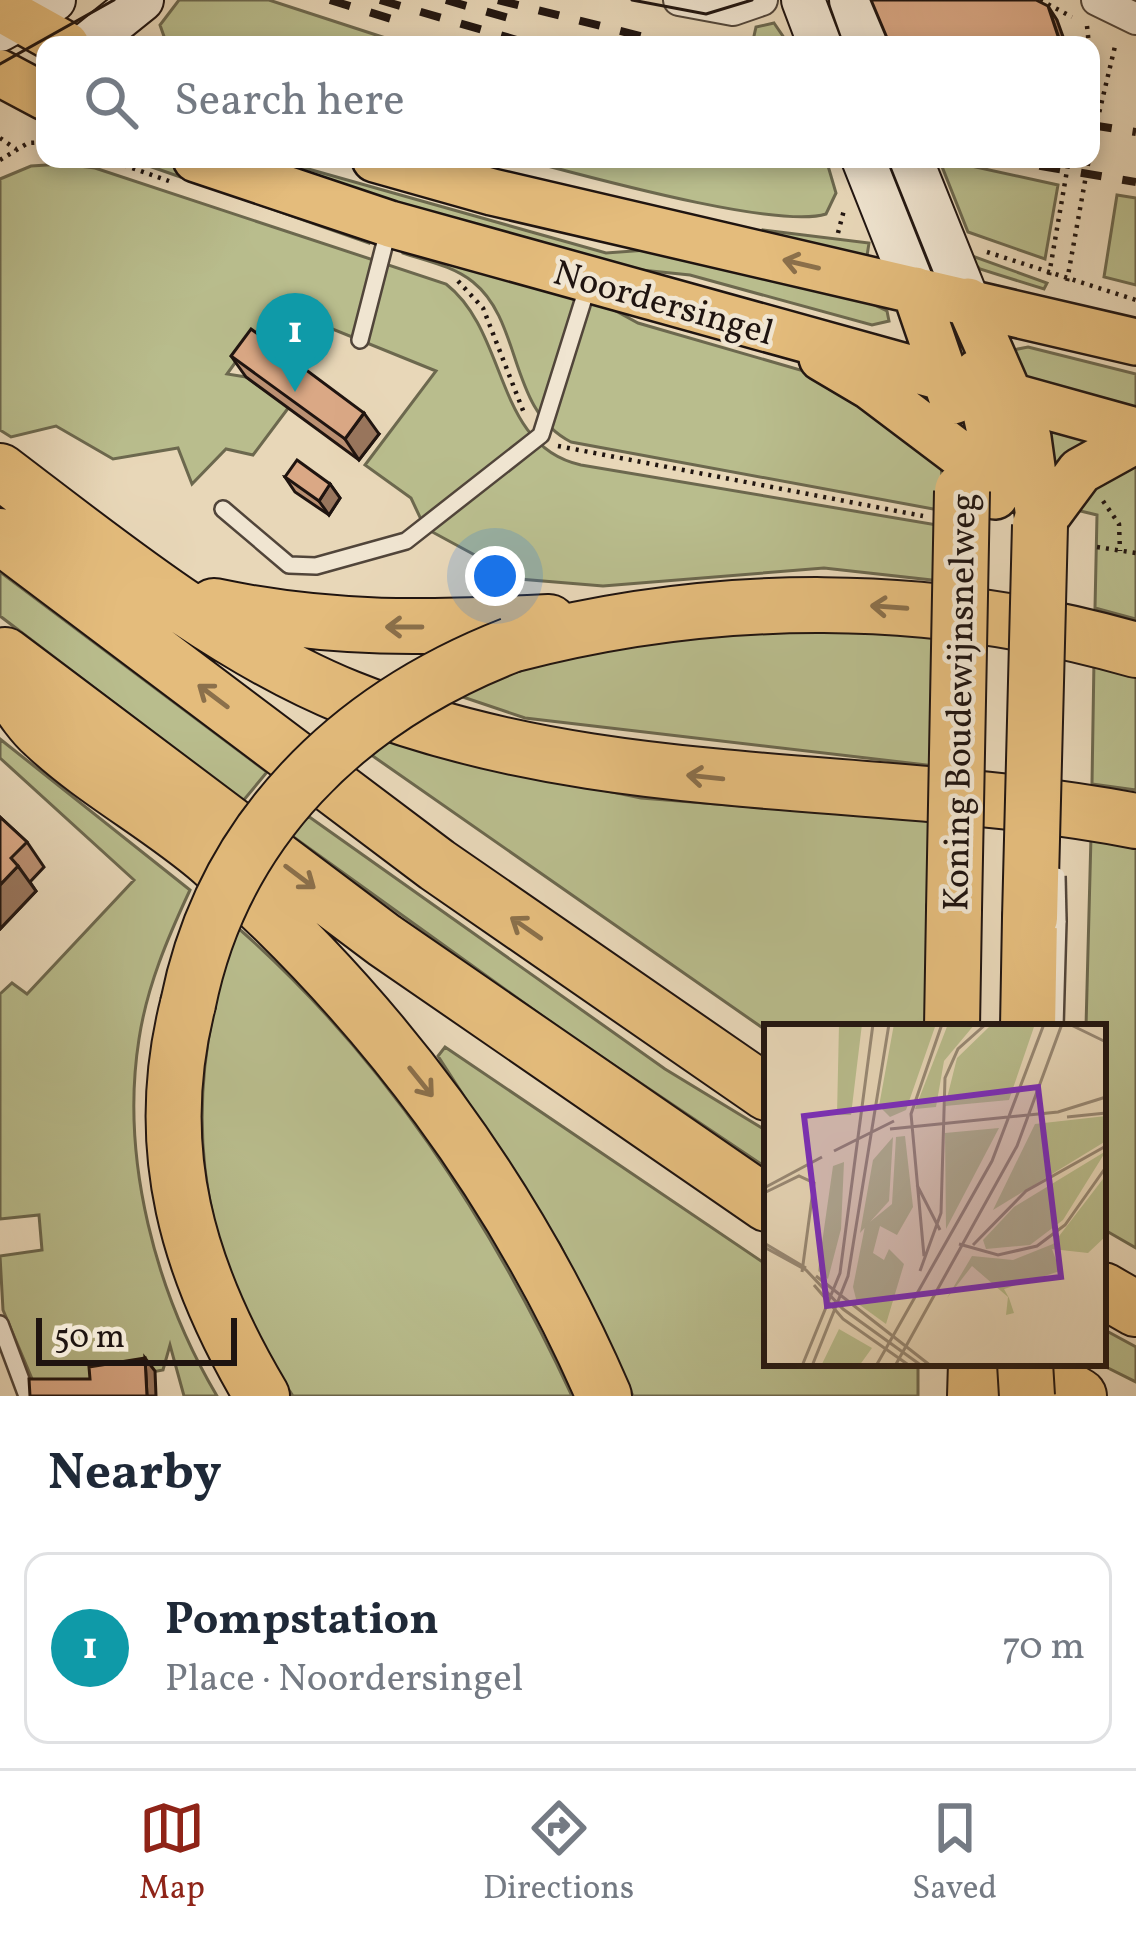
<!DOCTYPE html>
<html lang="en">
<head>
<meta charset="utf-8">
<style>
  :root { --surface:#fff; --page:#f6f6f7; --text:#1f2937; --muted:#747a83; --line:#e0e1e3; --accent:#8f2418 }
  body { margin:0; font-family:Vollkorn,serif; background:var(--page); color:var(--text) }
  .scale { position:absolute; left:36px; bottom:30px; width:201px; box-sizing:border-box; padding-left:12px; border:6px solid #1f1410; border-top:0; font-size:33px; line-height:42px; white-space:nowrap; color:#1f1410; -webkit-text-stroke:9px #f0e5d1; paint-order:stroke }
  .you { position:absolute; left:495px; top:576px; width:42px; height:42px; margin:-30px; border:9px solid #fff; border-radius:50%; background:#1a73e8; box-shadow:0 0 0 18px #1a73e833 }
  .badge { display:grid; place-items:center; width:78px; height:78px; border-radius:50%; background:var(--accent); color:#fff; font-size:39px; font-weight:700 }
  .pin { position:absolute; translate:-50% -99px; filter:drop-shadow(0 3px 6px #0008) }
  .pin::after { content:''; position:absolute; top:63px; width:42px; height:36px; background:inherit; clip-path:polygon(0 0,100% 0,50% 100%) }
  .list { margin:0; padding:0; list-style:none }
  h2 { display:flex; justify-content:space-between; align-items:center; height:156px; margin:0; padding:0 48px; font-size:51px }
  h2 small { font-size:39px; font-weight:400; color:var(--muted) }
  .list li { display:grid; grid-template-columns:78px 1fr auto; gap:36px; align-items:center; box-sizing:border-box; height:192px; margin:0 24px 24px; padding:0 24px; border:3px solid var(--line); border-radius:24px }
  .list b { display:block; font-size:45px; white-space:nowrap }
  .list p { margin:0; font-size:39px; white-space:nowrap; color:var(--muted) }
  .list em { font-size:39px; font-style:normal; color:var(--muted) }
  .icon { flex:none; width:66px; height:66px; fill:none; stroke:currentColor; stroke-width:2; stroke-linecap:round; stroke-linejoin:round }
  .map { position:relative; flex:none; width:1136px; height:1396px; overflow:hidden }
  .search { position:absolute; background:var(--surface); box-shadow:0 6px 18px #0003; left:36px; right:36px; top:36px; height:132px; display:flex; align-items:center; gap:30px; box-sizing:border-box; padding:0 42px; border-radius:24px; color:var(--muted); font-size:45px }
  .sheet { height:372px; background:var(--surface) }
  nav { display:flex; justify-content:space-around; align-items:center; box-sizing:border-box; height:168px; border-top:3px solid var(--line); background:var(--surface); font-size:33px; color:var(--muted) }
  nav a { display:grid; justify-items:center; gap:6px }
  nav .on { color:var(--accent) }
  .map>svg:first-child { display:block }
  .green { fill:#b9bd8d; stroke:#6c684e; stroke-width:3 }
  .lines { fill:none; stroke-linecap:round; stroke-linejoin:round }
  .lane-casing { stroke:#51453a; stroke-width:20 }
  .street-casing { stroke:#51453a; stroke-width:34 }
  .secondary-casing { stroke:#1f1410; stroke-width:46 }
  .primary-casing { stroke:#1f1410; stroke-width:50 }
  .highway-casing { stroke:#1f1410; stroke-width:58 }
  .path { stroke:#1f1410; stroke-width:4.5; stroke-dasharray:3 6; stroke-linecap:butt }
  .lane { stroke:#f0e5d1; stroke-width:15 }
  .street { stroke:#f0e5d1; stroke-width:30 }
  .secondary { stroke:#f0e5d1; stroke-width:42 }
  .primary { stroke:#e4bc7c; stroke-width:45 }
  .highway { stroke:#e4bc7c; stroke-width:54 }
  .tram { stroke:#1f1410; stroke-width:3 }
  .rail { stroke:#1f1410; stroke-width:8; stroke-dasharray:21 21; stroke-linecap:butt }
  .lane-bridge-casing { stroke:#51453a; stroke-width:20; stroke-linecap:butt }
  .highway-bridge-casing { stroke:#1f1410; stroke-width:58; stroke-linecap:butt }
  .lane-bridge { stroke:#f0e5d1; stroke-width:15 }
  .highway-bridge { stroke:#e4bc7c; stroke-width:54 }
  .wall { fill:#bb9072; stroke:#1f1410; stroke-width:3 }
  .shaded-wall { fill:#99765d; stroke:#1f1410; stroke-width:3 }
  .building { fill:#daa885; stroke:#1f1410; stroke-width:3 }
  .oneway { stroke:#8b704b }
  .labels { text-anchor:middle; stroke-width:9; stroke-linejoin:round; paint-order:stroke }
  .street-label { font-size:36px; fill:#1f1410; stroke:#f0e5d1 }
  .inset-road { fill:none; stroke:#988975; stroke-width:3 }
  .view { fill:#7b2cbf; fill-opacity:0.15; stroke:#7b2cbf; stroke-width:6 }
  .inset-edge { fill:none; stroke:#1f1410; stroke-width:6 }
</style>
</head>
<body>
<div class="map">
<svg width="1136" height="1396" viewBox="0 0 1136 1396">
  <rect width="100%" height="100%" fill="#e8d7b8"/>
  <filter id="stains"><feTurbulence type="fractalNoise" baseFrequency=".00167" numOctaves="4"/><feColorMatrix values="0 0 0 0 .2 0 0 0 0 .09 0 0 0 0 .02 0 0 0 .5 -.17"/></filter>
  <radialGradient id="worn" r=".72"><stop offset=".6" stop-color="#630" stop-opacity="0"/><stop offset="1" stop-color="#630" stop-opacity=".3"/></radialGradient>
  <!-- green -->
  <path class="green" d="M 179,0 L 269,0 L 407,45 L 167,45 L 160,25 Z
    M 774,23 L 789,45 L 752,45 L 756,27 Z
    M 129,159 L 154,159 L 372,233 L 369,243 Z
    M 245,159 L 273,159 L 606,253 L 647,250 L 847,292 L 887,311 L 889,321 L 872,325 L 690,275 L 622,268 Z
    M 521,159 L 826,159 L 836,193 L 826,214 C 777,230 579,174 521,159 Z
    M 939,159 L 1058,185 L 1045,259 L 968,232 Z
    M 63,164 L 95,168 L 446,284 C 509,333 494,446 581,465 L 943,526 L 941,581 L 824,568 L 603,586 L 519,579 L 425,528 L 411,498 L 365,465 L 436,371 L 276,306 L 227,374 L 246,377 L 289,407 L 253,455 L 226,449 L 192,484 L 178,448 L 113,459 L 56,426 L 11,437 L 0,430 L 0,179 L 31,166 Z
    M 1117,195 L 1136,198 L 1136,285 L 1104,277 Z
    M 763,230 L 869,243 L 867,256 L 762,238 Z
    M 405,244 L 594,299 L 638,323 L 828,378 L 941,463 L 944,511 L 571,442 C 508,410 523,322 473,282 C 453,266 427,261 403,253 Z
    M 964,253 L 1047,283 L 1044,289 L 980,269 Z
    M 1028,347 L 1136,374 L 1136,413 L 1025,378 L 1013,350 Z
    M 1037,420 L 1102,437 L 1055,472 Z
    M 1136,453 L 1136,619 L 1095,608 L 1097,515 L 1064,507 Z
    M 0,572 L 267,772 L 243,801 L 0,616 Z
    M 820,625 L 940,632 L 935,766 L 525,718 L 454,694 L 540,657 L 678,633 Z
    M 1094,660 L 1136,672 L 1136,790 L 1092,784 Z
    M 391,734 L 501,769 L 641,798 L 932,821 L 927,1027 L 767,1027 L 767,1031 L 367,752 Z
    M 0,739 L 190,890 C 168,937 147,986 139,1039 C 120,1159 156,1293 217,1396 L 184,1396 L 170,1345 L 163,1370 L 38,1393 L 3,1310 L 0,1256 L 42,1250 L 39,1215 L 0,1219 L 0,994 L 12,983 L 27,994 L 134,880 L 0,758 Z
    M 308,816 L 665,1069 L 767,1131 L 767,1168 L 566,1033 L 292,836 Z
    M 1091,836 L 1136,849 L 1136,1248 L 1103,1229 L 1103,1027 L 1086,1027 Z
    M 237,927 C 384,1056 490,1220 572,1396 L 293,1396 C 192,1247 178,1096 237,927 Z
    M 445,1047 L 767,1265 L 767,1363 L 918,1363 L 918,1396 L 633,1396 L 560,1245 L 438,1056 Z
    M 1103,1329 L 1136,1347 L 1136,1382 L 1098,1363 L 1103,1363 Z"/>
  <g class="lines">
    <defs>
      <path id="lane" d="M 360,340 L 389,227
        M 223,509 L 289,565 L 316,566 L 406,541 L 541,435 L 589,282
        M 1055,1027 L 1058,921
        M 0,1324 L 27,1396"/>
      <path id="street" d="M 679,0 L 733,10 L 762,0
        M 1097,0 L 1136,19"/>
      <path id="secondary" d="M 803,0 L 820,45
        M 851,0 L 867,45
        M 0,30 L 54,0
        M 86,45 L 142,0
        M 863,159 L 915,290
        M 911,159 L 968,301"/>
      <path id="primary" d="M 0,8 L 66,45
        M 0,73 L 45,97
        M 196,159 L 390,224 L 1136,431
        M 375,159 L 492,192 L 1136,342
        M 915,290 L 953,401
        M 968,301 L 1028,438 L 1040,525
        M 822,358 L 871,387 L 961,455
        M 977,373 L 992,441 L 995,496
        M 1040,525 L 1080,471 L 1136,440"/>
      <path id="highway" d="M 0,471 C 108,553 223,647 349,698 C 601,799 874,771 1136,821
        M 0,536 L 437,865 L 767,1093
        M 214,606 C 333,631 428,628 549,622
        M 511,645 C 717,591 931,591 1136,650
        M 5,655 L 384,940 L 767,1204
        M 0,676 C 14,695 27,719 44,734 C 95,782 159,815 212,861 C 381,1010 515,1190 604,1396
        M 188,1004 C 151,1149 188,1272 262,1396
        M 952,1027 L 954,910
        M 1028,1027 L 1030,918
        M 1103,1290 L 1136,1309
        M 1024,1363 L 1079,1396
        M 975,1396 L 976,1363"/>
    </defs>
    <!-- lane casing -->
    <use href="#lane" class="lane-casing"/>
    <!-- street casing -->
    <use href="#street" class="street-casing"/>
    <!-- secondary casing -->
    <use href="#secondary" class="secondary-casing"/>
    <!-- primary casing -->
    <use href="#primary" class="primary-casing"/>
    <!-- highway casing -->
    <use href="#highway" class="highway-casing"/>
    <!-- path -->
    <path class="path" d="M 1040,0 L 1072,17
      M 1087,26 L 1089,45
      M 0,138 L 16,149
      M 1091,147 L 1116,42
      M 107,159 L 169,181
      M 0,160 L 28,143 L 45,142
      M 838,233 L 844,210
      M 987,252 L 1136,300
      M 1049,275 L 1069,159
      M 458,281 L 483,308 L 524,413
      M 1067,281 L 1089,159
      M 558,446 L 923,516
      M 1103,501 L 1119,524 L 1120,551
      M 1097,547 L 1136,553"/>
    <!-- lane -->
    <use href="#lane" class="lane"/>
    <!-- street -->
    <use href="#street" class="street"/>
    <!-- secondary -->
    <use href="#secondary" class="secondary"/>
    <!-- primary -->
    <use href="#primary" class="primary"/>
    <!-- highway -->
    <use href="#highway" class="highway"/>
    <!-- tram -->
    <path class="tram" d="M 632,0 L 706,14 L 752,0
      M 0,64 L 114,0"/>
    <!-- rail -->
    <path class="rail" d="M 330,0 L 398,21
      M 380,0 L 534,45
      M 446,0 L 512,19
      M 498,0 L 676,45
      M 1091,125 L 1136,132
      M 998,159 L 1136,182"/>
    <defs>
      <path id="lane-bridge" d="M 1057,876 L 1058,921"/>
      <path id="highway-bridge" d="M 954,910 L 962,491
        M 1030,918 L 1040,525
        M 188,1004 C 223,829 349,708 511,645
        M 1025,1363 L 1027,1396"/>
    </defs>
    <!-- lane-bridge casing -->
    <use href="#lane-bridge" class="lane-bridge-casing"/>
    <!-- highway-bridge casing -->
    <use href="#highway-bridge" class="highway-bridge-casing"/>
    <!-- lane-bridge -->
    <use href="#lane-bridge" class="lane-bridge"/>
    <!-- highway-bridge -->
    <use href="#highway-bridge" class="highway-bridge"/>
  </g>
  <!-- wall -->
  <path class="wall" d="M 231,356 L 379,434 L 359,460 L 246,377 Z
    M 285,477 L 330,484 L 340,498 L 329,515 L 295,492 Z
    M 0,817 L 27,842 L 44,867 L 30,882 L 36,891 L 0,929 Z"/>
  <!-- shaded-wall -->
  <path class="shaded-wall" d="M 1048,6 L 1057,20 L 1066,45 L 1061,45 Z
    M 364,413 L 379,434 L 359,460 L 345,439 Z
    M 330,484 L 340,498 L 329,515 L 319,501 Z
    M 18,866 L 36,891 L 0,929 L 0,885 Z
    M 145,1358 L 155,1371 L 156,1396 L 147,1396 Z"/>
  <!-- building -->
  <path class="building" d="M 871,0 L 1036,0 L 1048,6 L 1061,45 L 890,45 Z
    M 251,329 L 364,413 L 345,439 L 231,356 Z
    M 297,460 L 330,484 L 319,501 L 285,477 Z
    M 0,817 L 27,842 L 11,858 L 18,866 L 0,885 Z
    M 145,1358 L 147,1396 L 30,1396 L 29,1379 L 90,1379 L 89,1367 Z"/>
  <!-- one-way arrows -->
  <defs><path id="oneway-shaft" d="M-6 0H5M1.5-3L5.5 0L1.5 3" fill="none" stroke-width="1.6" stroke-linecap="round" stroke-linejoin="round" transform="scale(3)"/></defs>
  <g class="oneway">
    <use href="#oneway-shaft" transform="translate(801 264) rotate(-167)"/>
    <use href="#oneway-shaft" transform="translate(889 607) rotate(-176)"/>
    <use href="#oneway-shaft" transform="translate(404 627) rotate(-180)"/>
    <use href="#oneway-shaft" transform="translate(213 696) rotate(-143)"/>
    <use href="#oneway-shaft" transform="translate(705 777) rotate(-174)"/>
    <use href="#oneway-shaft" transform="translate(300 877) rotate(37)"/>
    <use href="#oneway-shaft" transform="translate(526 928) rotate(-145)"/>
    <use href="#oneway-shaft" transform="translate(421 1082) rotate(51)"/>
  </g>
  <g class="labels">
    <!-- street labels -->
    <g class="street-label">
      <text transform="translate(664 301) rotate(16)" y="13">Noordersingel</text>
      <text transform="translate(958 702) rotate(-89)" y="13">Koning Boudewijnsnelweg</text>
    </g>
  </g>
  <!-- overview -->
  <g transform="translate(764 1024)">
    <rect width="342" height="342" fill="#e8d7b8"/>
    <path d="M 75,0 L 98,0 L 87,91 L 73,91 ZM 130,0 L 172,0 L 142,86 L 126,93 L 115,82 ZM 184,0 L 211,0 L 180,37 L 172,83 L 151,85 ZM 271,0 L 245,76 L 181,82 L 193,34 L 225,3 ZM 342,92 L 342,117 L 229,186 L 271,100 ZM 235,104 L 182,205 L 181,109 ZM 141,112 L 149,183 L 133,211 L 116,202 L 109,229 L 120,236 L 125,225 L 140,240 L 122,300 L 93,279 L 89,263 L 101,202 L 128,180 L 132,113 ZM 129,113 L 125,177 L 96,209 L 109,136 ZM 342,127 L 299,196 L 266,221 L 222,225 L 219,216 L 250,183 ZM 80,138 L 77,205 L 64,255 L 54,247 L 69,142 ZM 342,151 L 342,212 L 324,229 L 288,225 L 296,247 L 240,265 L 245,274 L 250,289 L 242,291 L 244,273 L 208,242 L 183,274 L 208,232 L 249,236 L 289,220 ZM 75,305 L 108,324 L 95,342 L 57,342 Z" fill="#b9bd8d"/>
    <path class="inset-road" d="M 305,0 L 342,18M 303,93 L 342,89M 126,105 L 294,88 L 342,73M 70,127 L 130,97M 153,161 L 176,206M 0,164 L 58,133M 0,169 L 35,152 L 50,159 L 38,248M 0,219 L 42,244M 195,220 L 234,231 L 273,222 L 301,201 L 342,143M 209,221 L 262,167 L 342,122M 0,223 L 42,246 L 79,285 L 158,342M 160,232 L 147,90 L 178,0M 156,247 L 177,189 L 181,54 L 194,25 L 222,0M 52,252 L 167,342M 50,261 L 79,295 L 146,342M 38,342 L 76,249 L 109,0M 48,342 L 84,252 L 125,0M 112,342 L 228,137 L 280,0M 131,342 L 253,122 L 298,0"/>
    <path class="view" d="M 274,63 L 297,253 L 63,282 L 40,92 Z"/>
    <rect width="342" height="342" class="inset-edge"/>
  </g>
  <rect width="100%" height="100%" filter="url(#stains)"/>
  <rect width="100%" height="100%" fill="url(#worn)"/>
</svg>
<div class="scale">50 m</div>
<div class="you"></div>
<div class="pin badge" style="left:295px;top:392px;background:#0f9aa8">1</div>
<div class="search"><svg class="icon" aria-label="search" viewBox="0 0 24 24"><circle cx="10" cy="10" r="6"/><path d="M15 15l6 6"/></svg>Search here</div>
</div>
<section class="sheet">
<h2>Nearby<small></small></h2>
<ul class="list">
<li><span class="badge" style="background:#0f9aa8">1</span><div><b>Pompstation</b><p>Place · Noordersingel</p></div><em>70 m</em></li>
</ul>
</section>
<nav>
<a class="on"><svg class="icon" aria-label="map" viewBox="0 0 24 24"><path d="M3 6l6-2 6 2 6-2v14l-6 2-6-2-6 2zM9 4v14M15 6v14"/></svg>Map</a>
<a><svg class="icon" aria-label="directions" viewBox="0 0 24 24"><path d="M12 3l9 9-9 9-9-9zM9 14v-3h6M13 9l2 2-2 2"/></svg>Directions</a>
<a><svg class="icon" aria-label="saved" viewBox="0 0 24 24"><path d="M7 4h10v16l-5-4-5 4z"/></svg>Saved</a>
</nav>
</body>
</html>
